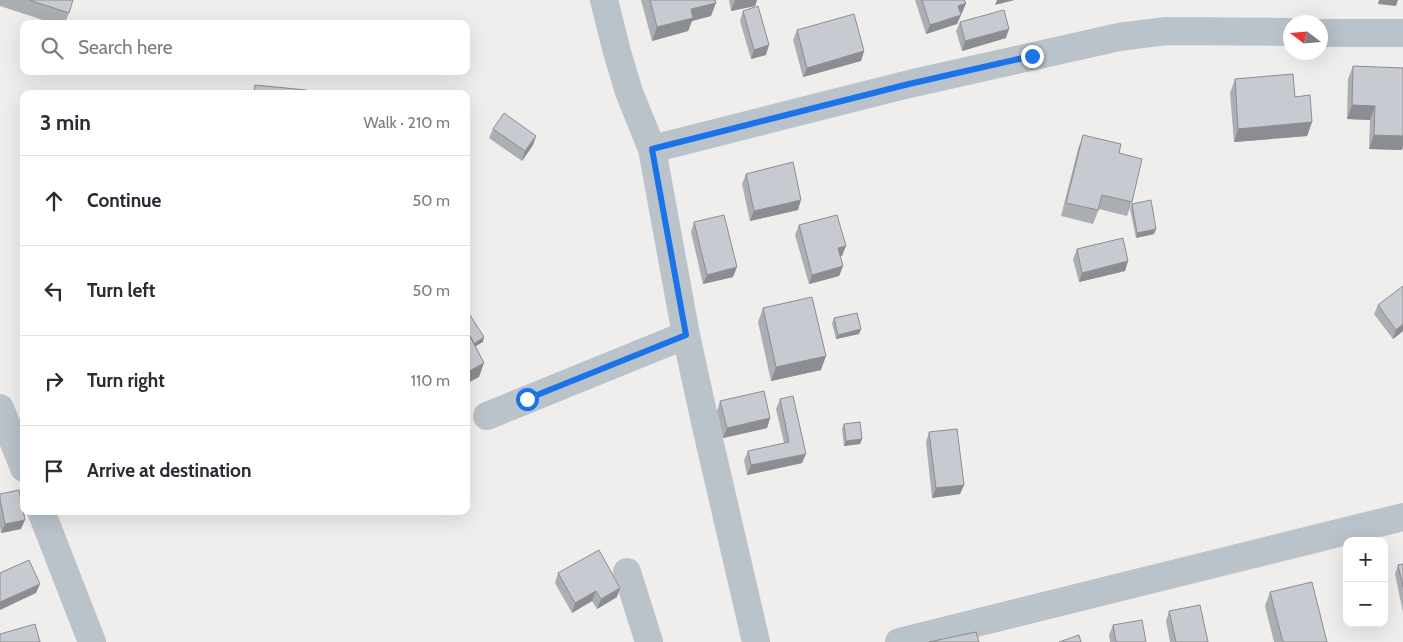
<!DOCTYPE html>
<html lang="en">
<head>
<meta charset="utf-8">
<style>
  :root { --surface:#fff; --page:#f7f7f7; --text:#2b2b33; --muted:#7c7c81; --line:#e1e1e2 }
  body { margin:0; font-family:Cabin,sans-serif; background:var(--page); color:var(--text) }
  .controls { position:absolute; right:15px; bottom:15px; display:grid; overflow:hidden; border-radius:10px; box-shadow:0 5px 20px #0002 }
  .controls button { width:45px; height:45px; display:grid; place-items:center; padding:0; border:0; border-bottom:1px solid var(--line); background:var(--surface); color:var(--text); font:25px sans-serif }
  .compass { position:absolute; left:1283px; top:15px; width:45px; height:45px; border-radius:50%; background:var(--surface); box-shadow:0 5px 20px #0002; rotate:286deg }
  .stop { position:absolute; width:15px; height:15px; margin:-11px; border:4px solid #1a73e8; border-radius:50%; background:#fff }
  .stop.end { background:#1a73e8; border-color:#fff; box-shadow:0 1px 5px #0008 }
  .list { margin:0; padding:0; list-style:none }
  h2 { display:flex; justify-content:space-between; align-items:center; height:65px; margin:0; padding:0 20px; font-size:21px }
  h2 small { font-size:16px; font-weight:400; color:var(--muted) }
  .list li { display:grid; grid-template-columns:32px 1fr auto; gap:15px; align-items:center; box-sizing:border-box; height:90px; padding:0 20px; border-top:1px solid var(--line) }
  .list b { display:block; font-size:19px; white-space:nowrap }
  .list em { font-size:16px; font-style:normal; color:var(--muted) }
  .icon { flex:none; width:28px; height:28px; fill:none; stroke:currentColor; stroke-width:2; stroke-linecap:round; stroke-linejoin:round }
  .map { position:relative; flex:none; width:1403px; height:642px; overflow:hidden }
  .search { position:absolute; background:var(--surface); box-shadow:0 5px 20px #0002; left:20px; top:20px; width:450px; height:55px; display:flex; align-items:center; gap:12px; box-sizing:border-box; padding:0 18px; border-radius:10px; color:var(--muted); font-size:19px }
  .panel { position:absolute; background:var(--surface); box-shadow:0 5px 20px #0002; left:20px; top:90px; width:450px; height:425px; border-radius:10px }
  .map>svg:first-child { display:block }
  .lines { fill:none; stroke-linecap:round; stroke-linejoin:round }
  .minor { stroke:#bac2ca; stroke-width:28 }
  .wall { fill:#abaeb3 }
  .shaded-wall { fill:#8b8d92 }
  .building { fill:#c7cad0; stroke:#8b8d92 }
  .route { stroke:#1a73e8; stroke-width:6 }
</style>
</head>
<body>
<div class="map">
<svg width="1403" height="642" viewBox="0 0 1403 642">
  <rect width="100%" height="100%" fill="#f0eded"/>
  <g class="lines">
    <!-- minor -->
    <path class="minor" d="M 604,0 L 617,52 L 629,92 L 652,149 L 686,335 L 707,431 L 756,642
      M 1320,33 L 1403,33
      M 652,149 L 909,84 L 1119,37 L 1166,31 L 1290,32
      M 0,408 L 24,468
      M 487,416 L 686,335
      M 41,511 L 92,642
      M 627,572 L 649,642
      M 899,642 L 1403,517"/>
  </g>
  <!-- wall -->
  <path class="wall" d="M 0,0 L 73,0 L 65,24 L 55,24 L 0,6 Z
    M 641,0 L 715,0 L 711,16 L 692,21 L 688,31 L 652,41 Z
    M 729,0 L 757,0 L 755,6 L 731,11 Z
    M 915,0 L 964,0 L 966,3 L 962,13 L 960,14 L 957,24 L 926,34 Z
    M 743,11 L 766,55 L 751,59 L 740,21 Z
    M 960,22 L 1006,38 L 962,51 L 956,31 Z
    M 797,30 L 864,51 L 861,61 L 803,77 L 793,40 Z
    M 1353,66 L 1403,68 L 1403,146 L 1402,150 L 1369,149 L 1370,120 L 1347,119 L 1348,79 Z
    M 1235,79 L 1295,97 L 1312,122 L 1307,136 L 1234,142 L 1230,93 Z
    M 493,129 L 536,136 L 533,145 L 522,161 L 489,138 Z
    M 1083,135 L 1119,153 L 1132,202 L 1127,216 L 1099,209 L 1093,224 L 1061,216 L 1078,149 Z
    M 746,174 L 798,210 L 750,221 L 742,184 Z
    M 1132,204 L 1156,229 L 1154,234 L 1136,238 L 1130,209 Z
    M 694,222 L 733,277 L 703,284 L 691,232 Z
    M 799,225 L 842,256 L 840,256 L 843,266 L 839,276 L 809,284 L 795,235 Z
    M 1077,249 L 1128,261 L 1125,271 L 1079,282 L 1073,259 Z
    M 1378,305 L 1403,331 L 1393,339 L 1374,314 Z
    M 763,308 L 821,370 L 771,381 L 758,322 Z
    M 834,318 L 861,329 L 859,334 L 836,339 L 832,323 Z
    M 780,399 L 802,463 L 747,475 L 744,460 L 748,451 L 784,443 L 776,409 Z
    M 720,401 L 770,418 L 767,428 L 723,438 L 717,411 Z
    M 844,424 L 862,439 L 860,444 L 844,446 L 842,429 Z
    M 929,432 L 964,485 L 960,494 L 932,498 L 926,442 Z
    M 0,494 L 21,529 L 1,533 L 0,527 Z
    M 1403,564 L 1403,612 L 1395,574 L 1398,565 Z
    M 558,573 L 617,597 L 597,609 L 592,601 L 572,613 L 555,583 Z
    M 1270,592 L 1327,642 L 1274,642 L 1265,606 Z
    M 1169,611 L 1208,642 L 1170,642 L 1166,621 Z
    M 1113,625 L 1146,642 L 1110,642 L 1109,635 Z"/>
  <!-- shaded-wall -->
  <path class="shaded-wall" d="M 735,0 L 757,0 L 755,6 L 731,11 Z
    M 997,0 L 1015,0 L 995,5 Z
    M 1379,0 L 1398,0 L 1396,6 L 1378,4 Z
    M 716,3 L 711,16 L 692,21 L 688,31 L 652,41 L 657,27 L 691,9 Z
    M 966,3 L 962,13 L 954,15 L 958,6 Z
    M 961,15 L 957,24 L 926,34 L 930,25 Z
    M 1009,29 L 1006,38 L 962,51 L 965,41 Z
    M 769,45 L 766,55 L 751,59 L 754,50 Z
    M 864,51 L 861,61 L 803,77 L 807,68 Z
    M 1352,105 L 1375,106 L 1370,120 L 1347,119 Z
    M 1312,122 L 1307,136 L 1234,142 L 1238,129 Z
    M 1374,135 L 1403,136 L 1403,146 L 1402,150 L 1369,149 Z
    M 536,136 L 533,145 L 522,161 L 525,151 Z
    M 801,200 L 798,210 L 750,221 L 754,211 Z
    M 1156,229 L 1154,234 L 1136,238 L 1137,233 Z
    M 846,246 L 842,256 L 834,258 L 838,248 Z
    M 1128,261 L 1125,271 L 1079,282 L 1082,273 Z
    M 843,266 L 839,276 L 809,284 L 812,275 Z
    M 737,267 L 733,277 L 703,284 L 707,275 Z
    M 1403,324 L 1403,331 L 1393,339 L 1396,330 Z
    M 861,329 L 859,334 L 836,339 L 838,335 Z
    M 484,337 L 483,342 L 469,350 L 471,345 Z
    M 826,356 L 821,370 L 771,381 L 776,367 Z
    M 484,363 L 479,377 L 466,384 L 466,373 Z
    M 770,418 L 767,428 L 723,438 L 727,428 Z
    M 862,439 L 860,444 L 844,446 L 846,441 Z
    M 806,454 L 802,463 L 747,475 L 751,465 Z
    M 964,485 L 960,494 L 932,498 L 936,488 Z
    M 25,520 L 21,529 L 1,533 L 5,524 Z
    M 40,584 L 36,593 L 0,610 L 0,602 Z
    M 620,588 L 617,597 L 597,609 L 601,599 Z
    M 596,591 L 592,601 L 572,613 L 575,603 Z"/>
  <!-- building -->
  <path class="building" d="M 29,0 L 73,0 L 69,13 Z
    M 650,0 L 715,0 L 716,3 L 691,9 L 693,18 L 657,27 Z
    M 922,0 L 964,0 L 966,3 L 958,6 L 961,15 L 930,25 Z
    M 758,6 L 769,45 L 754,50 L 743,11 Z
    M 1004,10 L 1009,29 L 965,41 L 960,22 Z
    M 854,14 L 864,51 L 807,68 L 797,30 Z
    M 1353,66 L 1403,68 L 1403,136 L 1374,135 L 1375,106 L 1352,105 Z
    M 1293,74 L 1295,97 L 1310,95 L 1312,122 L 1238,129 L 1235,79 Z
    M 255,85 L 306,90 L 305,94 L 241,94 L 242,90 L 254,94 Z
    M 504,113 L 536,136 L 525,151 L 493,129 Z
    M 1083,135 L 1121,144 L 1119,153 L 1142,159 L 1132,202 L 1102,195 L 1098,210 L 1066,203 Z
    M 793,162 L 801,200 L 754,211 L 746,174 Z
    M 1151,200 L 1156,229 L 1137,233 L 1132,204 Z
    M 724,215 L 737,267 L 707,275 L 694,222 Z
    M 837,215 L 846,246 L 838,248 L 843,266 L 812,275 L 799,225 Z
    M 1123,238 L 1128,261 L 1082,273 L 1077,249 Z
    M 1403,286 L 1403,324 L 1396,330 L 1378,305 Z
    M 812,297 L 826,356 L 776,367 L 763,308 Z
    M 468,312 L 484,337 L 474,344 L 470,336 L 466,338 L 466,314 Z
    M 857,313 L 861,329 L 838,335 L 834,318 Z
    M 470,336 L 484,363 L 466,373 L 466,338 Z
    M 764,391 L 770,418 L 727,428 L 720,401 Z
    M 793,396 L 806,454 L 751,465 L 748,451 L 789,442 L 780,399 Z
    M 860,422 L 862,439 L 846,441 L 844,424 Z
    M 957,429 L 964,485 L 936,488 L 929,432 Z
    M 19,490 L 25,520 L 5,524 L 0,499 L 0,494 Z
    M 599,550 L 620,588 L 601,599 L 596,591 L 575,603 L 558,573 Z
    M 29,560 L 40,584 L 0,602 L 0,573 Z
    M 1403,564 L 1403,587 L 1398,565 Z
    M 1312,582 L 1327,642 L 1283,642 L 1270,592 Z
    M 1200,605 L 1208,642 L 1176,642 L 1169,611 Z
    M 1142,620 L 1146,642 L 1116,642 L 1113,625 Z
    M 35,624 L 40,642 L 0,642 L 0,634 Z
    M 976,632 L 979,642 L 929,642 Z
    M 1079,635 L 1081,642 L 1059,642 Z"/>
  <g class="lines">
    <!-- route -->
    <path class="route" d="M 527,399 L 686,335 L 652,149 L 909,84 L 1032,56"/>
  </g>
</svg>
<div class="controls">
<button>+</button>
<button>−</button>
</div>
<svg class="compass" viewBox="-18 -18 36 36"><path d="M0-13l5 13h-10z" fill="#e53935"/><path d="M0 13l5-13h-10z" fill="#7c7c81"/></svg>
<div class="stop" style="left:527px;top:399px"></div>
<div class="stop end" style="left:1032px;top:56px"></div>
<div class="search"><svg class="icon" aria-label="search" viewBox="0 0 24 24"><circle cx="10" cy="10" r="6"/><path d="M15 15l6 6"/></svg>Search here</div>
<section class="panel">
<h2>3 min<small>Walk · 210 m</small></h2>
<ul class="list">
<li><svg class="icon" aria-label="ahead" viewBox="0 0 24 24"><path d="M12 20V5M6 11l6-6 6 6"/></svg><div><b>Continue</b></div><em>50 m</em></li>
<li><svg class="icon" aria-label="left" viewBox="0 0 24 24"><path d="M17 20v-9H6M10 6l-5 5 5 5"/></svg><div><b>Turn left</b></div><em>50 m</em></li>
<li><svg class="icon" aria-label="right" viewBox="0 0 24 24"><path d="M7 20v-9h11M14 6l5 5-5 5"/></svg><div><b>Turn right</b></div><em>110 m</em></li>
<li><svg class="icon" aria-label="arrive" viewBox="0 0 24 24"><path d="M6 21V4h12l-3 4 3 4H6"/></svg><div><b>Arrive at destination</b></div></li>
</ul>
</section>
</div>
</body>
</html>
